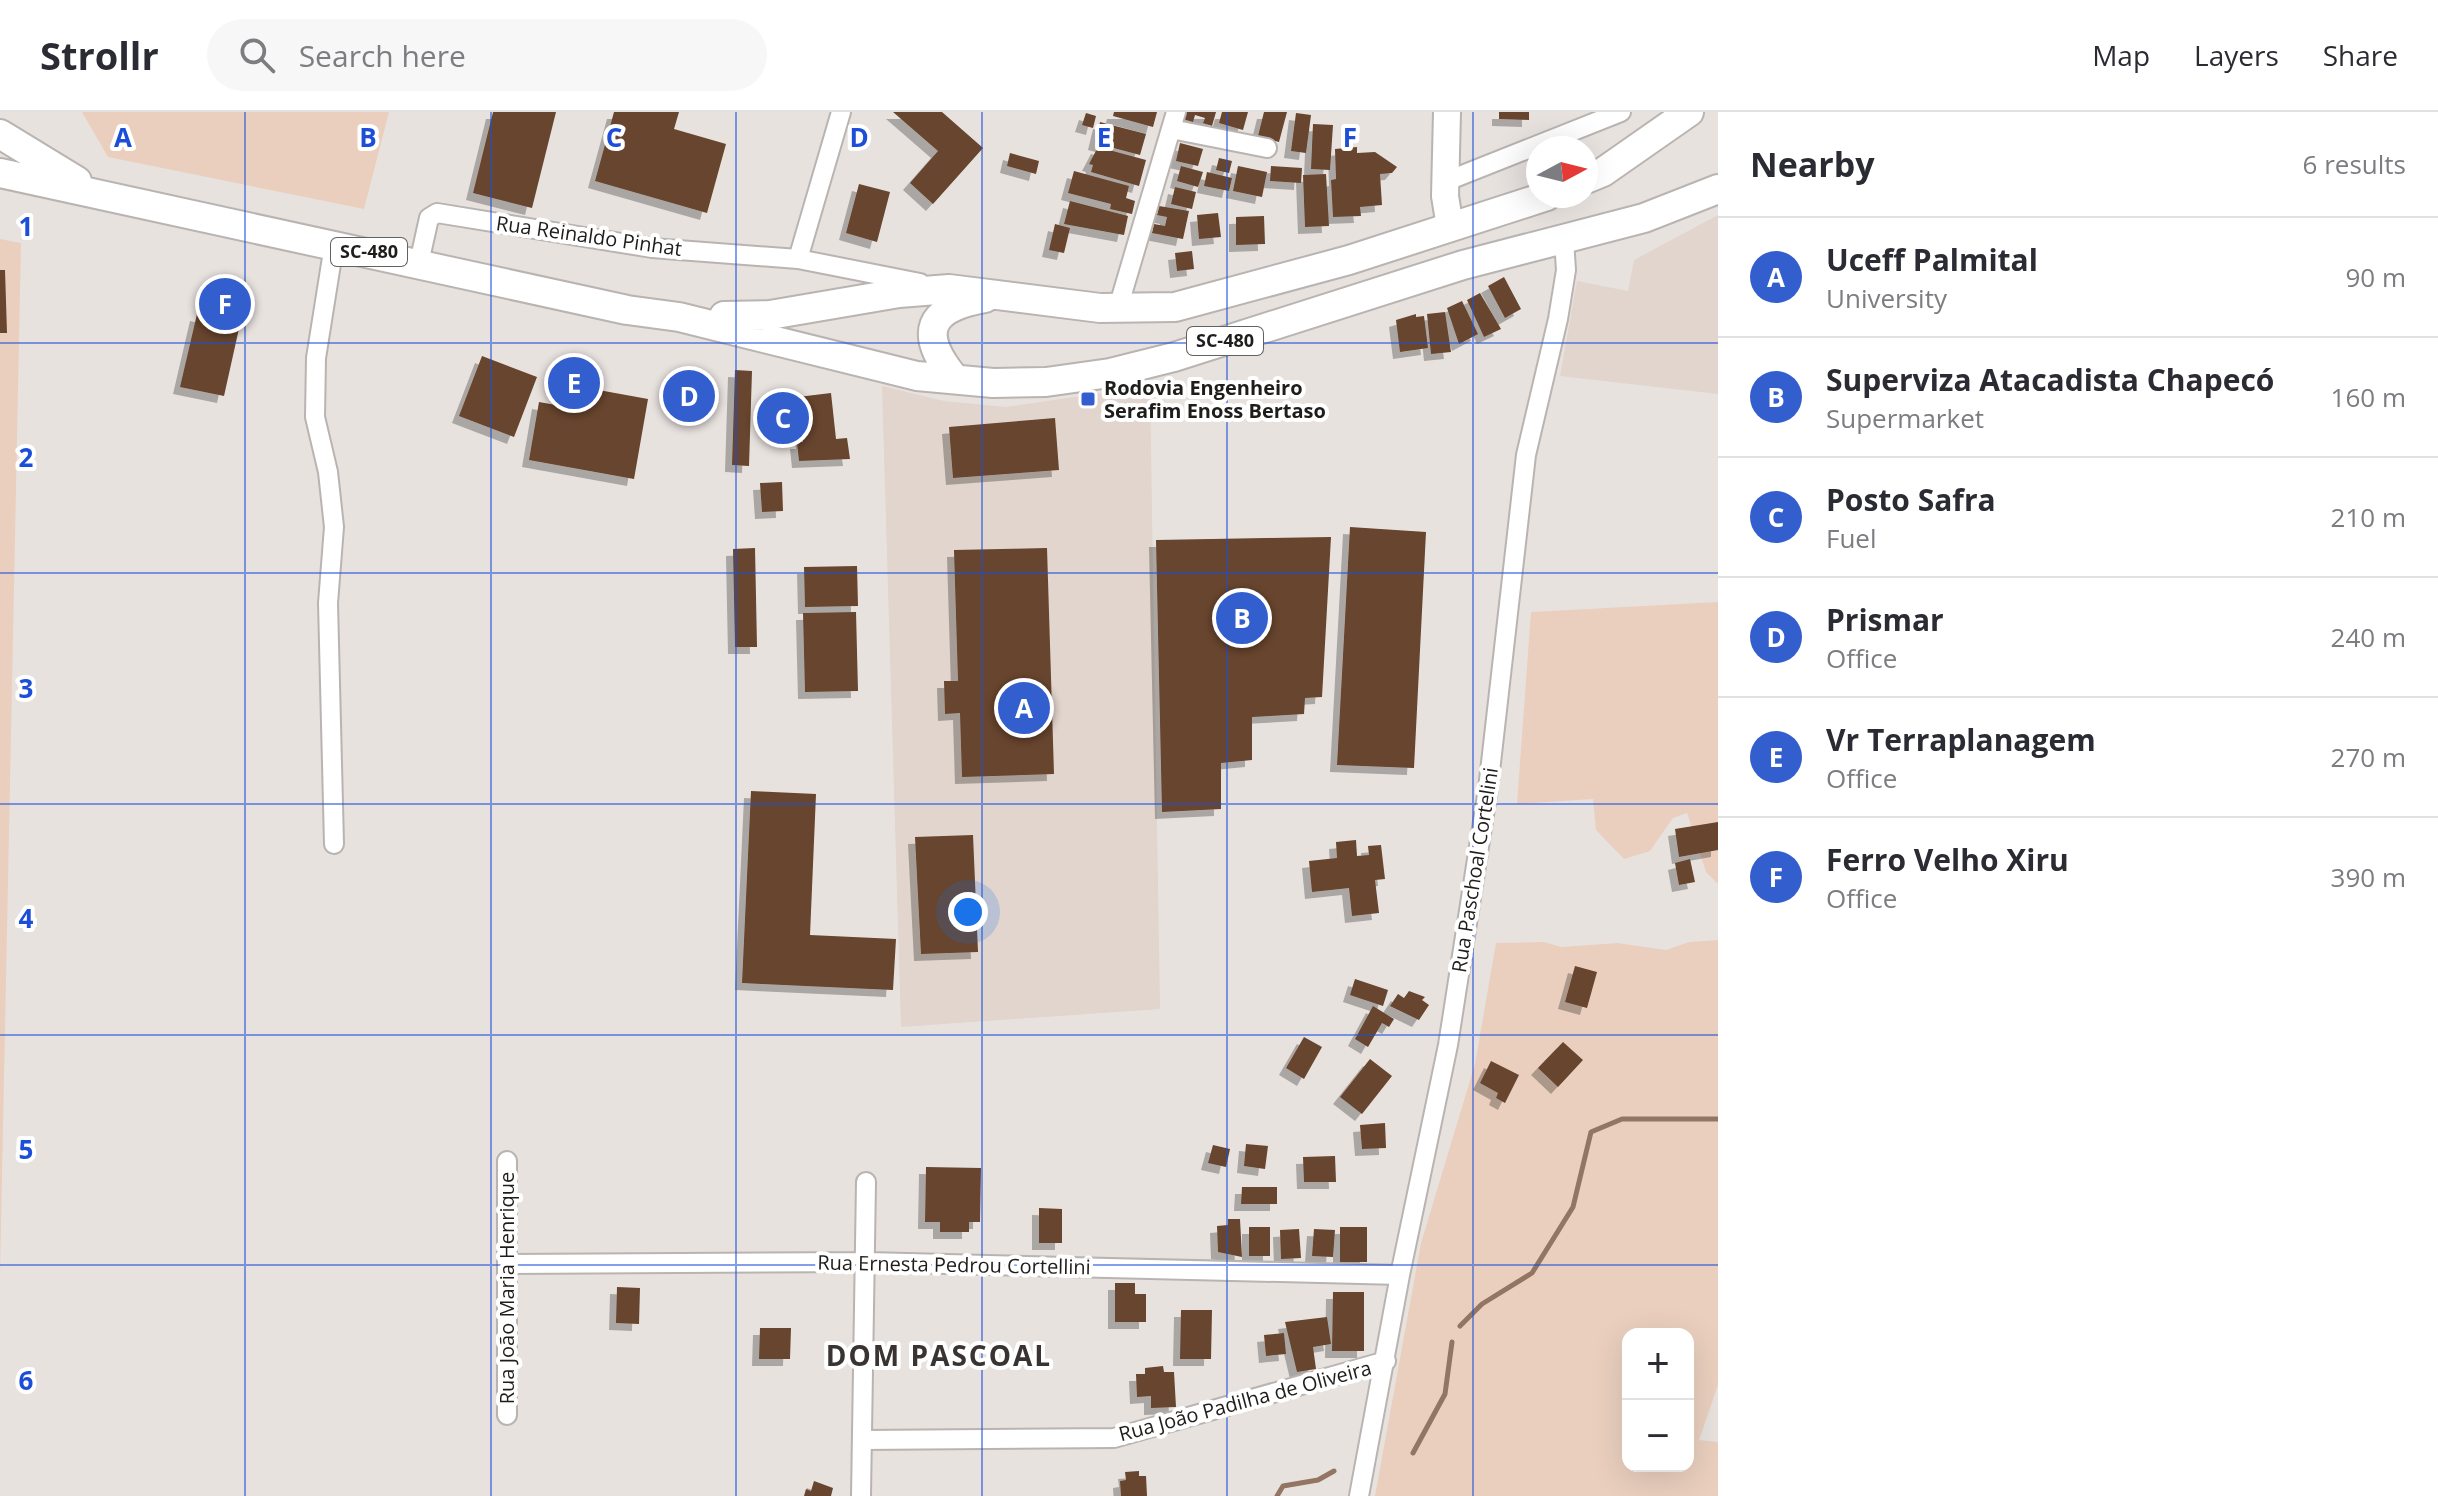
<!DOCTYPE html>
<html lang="en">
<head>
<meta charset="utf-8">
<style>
  :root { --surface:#fff; --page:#f7f7f7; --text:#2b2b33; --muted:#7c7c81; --line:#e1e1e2; --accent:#335fce }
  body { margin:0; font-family:"Open Sans",sans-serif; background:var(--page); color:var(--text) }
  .controls { position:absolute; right:24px; bottom:24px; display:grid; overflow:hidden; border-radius:16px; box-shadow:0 8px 32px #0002 }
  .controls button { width:72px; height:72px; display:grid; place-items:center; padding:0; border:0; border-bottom:2px solid var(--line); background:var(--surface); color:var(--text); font:40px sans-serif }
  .compass { position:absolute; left:1526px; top:24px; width:72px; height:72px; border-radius:50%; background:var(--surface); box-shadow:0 8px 32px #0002; rotate:83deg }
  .you { position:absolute; left:968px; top:800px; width:28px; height:28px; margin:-20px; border:6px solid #fff; border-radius:50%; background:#1a73e8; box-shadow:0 0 0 12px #1a73e833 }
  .badge { display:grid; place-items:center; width:52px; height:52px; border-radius:50%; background:var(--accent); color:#fff; font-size:26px; font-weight:700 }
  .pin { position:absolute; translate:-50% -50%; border:4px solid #fff; box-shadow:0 2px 8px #0006 }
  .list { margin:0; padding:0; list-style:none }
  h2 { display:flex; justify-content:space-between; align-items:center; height:104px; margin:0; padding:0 32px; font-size:34px }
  h2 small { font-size:26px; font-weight:400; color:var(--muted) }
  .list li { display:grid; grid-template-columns:52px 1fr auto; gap:24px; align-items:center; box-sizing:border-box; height:120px; padding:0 32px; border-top:2px solid var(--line) }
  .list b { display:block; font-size:30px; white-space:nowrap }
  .list p { margin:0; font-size:26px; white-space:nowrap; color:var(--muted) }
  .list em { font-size:26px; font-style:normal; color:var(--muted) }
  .icon { flex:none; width:44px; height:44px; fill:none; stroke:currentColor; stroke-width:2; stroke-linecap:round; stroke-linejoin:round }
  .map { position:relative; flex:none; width:1718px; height:1384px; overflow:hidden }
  header { display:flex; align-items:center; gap:48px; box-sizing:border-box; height:112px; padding:0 40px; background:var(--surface); border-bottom:2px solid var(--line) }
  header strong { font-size:38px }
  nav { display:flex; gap:44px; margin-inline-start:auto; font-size:28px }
  .search { width:560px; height:72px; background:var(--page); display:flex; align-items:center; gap:20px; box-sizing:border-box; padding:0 28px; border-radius:44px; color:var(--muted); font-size:30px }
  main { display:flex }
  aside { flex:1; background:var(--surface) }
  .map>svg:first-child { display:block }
  .built { fill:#e1d5cd }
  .green { fill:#eacfbe; fill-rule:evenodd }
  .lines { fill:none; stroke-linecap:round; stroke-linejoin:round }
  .stream { stroke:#927663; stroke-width:5 }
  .building { fill:#67442d; filter:url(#shadow) }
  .street-casing { stroke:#b9b4b1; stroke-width:22 }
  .secondary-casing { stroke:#b9b4b1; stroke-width:30 }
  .primary-casing { stroke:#b9b4b1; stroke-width:32 }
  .street { stroke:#fff; stroke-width:18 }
  .secondary { stroke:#fff; stroke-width:26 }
  .primary { stroke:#fff; stroke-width:28 }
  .grid { fill:none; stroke:#1d4ed8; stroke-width:2; stroke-opacity:0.55 }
  .poi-dot { fill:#335fce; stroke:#fff; stroke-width:3 }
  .labels { text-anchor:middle; stroke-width:8; stroke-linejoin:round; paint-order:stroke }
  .shield { fill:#fff; stroke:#62615f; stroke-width:2 }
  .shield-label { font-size:18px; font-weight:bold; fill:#1e1d1b }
  .street-label { font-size:20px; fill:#1e1d1b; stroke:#fff }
  .poi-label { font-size:20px; font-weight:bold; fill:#1e1d1b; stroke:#fff; text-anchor:start }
  .district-label { font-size:28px; font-weight:bold; letter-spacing:2px; fill:#393432; stroke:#fff }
  .grid-label { font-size:26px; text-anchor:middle; font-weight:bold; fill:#1d4ed8; stroke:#fff; stroke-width:8; stroke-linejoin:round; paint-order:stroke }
</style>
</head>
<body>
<header>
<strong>Strollr</strong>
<div class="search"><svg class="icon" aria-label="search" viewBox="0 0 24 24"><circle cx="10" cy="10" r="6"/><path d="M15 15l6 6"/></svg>Search here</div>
<nav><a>Map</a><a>Layers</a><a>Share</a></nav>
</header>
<main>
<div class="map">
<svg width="1718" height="1384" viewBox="0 0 1718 1384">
  <defs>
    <filter id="shadow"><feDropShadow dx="-7" dy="7" stdDeviation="0" flood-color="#0004"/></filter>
  </defs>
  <rect width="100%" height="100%" fill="#e8e2df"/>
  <!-- built -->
  <path class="built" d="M 1718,103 L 1718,282 L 1560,264 L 1577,169 L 1628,179 L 1634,148 Z
    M 882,274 L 944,289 L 1006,295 L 1150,274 L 1160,897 L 901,915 Z"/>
  <!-- green -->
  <path class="green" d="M 82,0 L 389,0 L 364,97 L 108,45 Z
    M 0,127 L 21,131 L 0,1163 Z
    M 1718,490 L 1718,772 L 1706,760 L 1687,701 L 1673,706 L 1650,739 L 1624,747 L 1596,718 L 1593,687 L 1517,692 L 1531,500 Z
    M 1718,828 L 1718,1273 L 1699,1328 L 1718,1330 L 1718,1384 L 1375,1384 L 1421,1131 L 1475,952 L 1496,831 L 1544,830 L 1561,835 L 1617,831 L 1666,838 L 1689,830 ZM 1628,1222 L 1688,1222 L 1688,1354 L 1628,1354 Z"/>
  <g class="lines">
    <!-- stream -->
    <path class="stream" d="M 1460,1214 L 1482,1192 L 1532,1161 L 1573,1095 L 1591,1020 L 1622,1007 L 1718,1007
      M 1413,1341 L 1445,1282 L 1452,1230
      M 1277,1384 L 1283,1374 L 1318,1368 L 1334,1359"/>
  </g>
  <!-- building -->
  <path class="building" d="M 493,0 L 556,0 L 532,96 L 473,81 Z
    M 614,0 L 679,0 L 674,17 L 726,32 L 707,101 L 595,69 Z
    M 893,0 L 942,0 L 983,36 L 933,92 L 910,71 L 938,39 Z
    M 1114,0 L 1157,0 L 1153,15 L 1113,4 Z
    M 1185,0 L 1216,0 L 1212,14 L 1203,11 L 1205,6 L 1195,3 L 1193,10 L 1183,7 Z
    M 1222,0 L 1248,0 L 1243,18 L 1219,11 Z
    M 1264,0 L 1287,0 L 1279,30 L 1258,24 Z
    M 1499,0 L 1529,0 L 1529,8 L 1499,7 Z
    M 1086,1 L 1096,4 L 1093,16 L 1082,13 Z
    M 1296,1 L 1311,3 L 1306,41 L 1291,39 Z
    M 1100,10 L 1146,22 L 1140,43 L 1095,31 Z
    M 1313,12 L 1333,13 L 1330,58 L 1311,57 Z
    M 1180,31 L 1203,37 L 1198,54 L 1176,49 Z
    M 1098,35 L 1146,48 L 1139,74 L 1091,60 L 1093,53 L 1089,52 Z
    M 1357,35 L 1357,41 L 1375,40 L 1397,55 L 1392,61 L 1380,62 L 1382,93 L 1360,95 L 1361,104 L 1333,105 L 1331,68 L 1336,67 L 1335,37 Z
    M 1010,41 L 1039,49 L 1036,62 L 1007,54 Z
    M 1219,46 L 1232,49 L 1229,61 L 1216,58 Z
    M 1181,54 L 1203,60 L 1198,75 L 1177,69 Z
    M 1238,54 L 1267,60 L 1262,85 L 1233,79 Z
    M 1271,54 L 1302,56 L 1301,71 L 1270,69 Z
    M 1074,59 L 1129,74 L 1126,86 L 1135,89 L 1132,102 L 1110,97 L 1111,92 L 1068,81 Z
    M 1207,60 L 1232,66 L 1229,79 L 1204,74 Z
    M 1326,62 L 1329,114 L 1305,115 L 1303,63 Z
    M 859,72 L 890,80 L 877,130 L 846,121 Z
    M 1175,75 L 1196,80 L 1192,97 L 1171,92 Z
    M 1070,89 L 1128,104 L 1124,123 L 1064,112 Z
    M 1159,94 L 1189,99 L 1183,127 L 1152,121 L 1154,112 L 1165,114 L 1167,105 L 1157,103 Z
    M 1218,101 L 1221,125 L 1199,127 L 1197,103 Z
    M 1264,104 L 1265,132 L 1236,133 L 1236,105 Z
    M 1055,112 L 1070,116 L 1064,141 L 1049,138 Z
    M 1192,139 L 1194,157 L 1177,159 L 1175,141 Z
    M 0,158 L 5,158 L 7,221 L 0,221 Z
    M 1504,165 L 1521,197 L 1505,206 L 1488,174 Z
    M 1480,181 L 1501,217 L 1484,225 L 1467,188 Z
    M 1462,189 L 1478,222 L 1459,232 L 1447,196 Z
    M 1445,200 L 1451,240 L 1431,242 L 1427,202 Z
    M 197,202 L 240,212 L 224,284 L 180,275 Z
    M 1416,202 L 1416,205 L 1424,204 L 1428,236 L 1400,240 L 1396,208 Z
    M 482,244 L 537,265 L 514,325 L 459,304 Z
    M 735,258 L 752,259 L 749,354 L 732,353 Z
    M 682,265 L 710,270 L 704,300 L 677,294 Z
    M 571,273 L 648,287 L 634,367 L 529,348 L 539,290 L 567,295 Z
    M 831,281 L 836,327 L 847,326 L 850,347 L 799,349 L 797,330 L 803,330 L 798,285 Z
    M 1055,306 L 1059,358 L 953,366 L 949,315 Z
    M 782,370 L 783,399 L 762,400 L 760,371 Z
    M 1350,415 L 1426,420 L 1414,656 L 1337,653 Z
    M 1331,425 L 1322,585 L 1305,586 L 1304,602 L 1252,605 L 1252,648 L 1221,651 L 1221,697 L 1162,700 L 1156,428 Z
    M 755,436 L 757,535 L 735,535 L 733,437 Z
    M 1047,436 L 1054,662 L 962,665 L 960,601 L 945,602 L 944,569 L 958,569 L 954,438 Z
    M 857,454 L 858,494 L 805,495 L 804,455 Z
    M 856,500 L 858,579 L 805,580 L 803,501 Z
    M 751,679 L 816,682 L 810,823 L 896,827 L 893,878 L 742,871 Z
    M 1718,710 L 1718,738 L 1679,745 L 1675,717 Z
    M 973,723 L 978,840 L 921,842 L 915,725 Z
    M 1356,728 L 1357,744 L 1369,743 L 1368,734 L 1381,733 L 1385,767 L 1375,768 L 1379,801 L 1352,804 L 1349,776 L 1312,780 L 1309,749 L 1337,746 L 1336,730 Z
    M 1690,747 L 1695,770 L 1679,773 L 1675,751 Z
    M 1575,854 L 1597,860 L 1587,896 L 1565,890 Z
    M 1355,867 L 1388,878 L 1383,894 L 1350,883 Z
    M 1409,879 L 1425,885 L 1422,888 L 1429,893 L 1419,908 L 1390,894 L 1398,882 L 1404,886 Z
    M 1373,894 L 1394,907 L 1389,915 L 1382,911 L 1368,935 L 1355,927 Z
    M 1304,925 L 1322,935 L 1304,967 L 1286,956 Z
    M 1563,930 L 1583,948 L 1558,975 L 1538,956 Z
    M 1370,947 L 1392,964 L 1362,1002 L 1340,985 Z
    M 1491,949 L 1519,963 L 1505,991 L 1496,986 L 1498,981 L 1480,971 Z
    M 1385,1011 L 1386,1036 L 1362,1037 L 1360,1013 Z
    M 1246,1032 L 1268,1034 L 1265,1057 L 1244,1054 Z
    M 1213,1033 L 1230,1037 L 1226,1055 L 1208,1051 Z
    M 1335,1044 L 1336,1070 L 1304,1070 L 1303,1045 Z
    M 926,1055 L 981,1056 L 980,1110 L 969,1110 L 969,1120 L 940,1120 L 940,1110 L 925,1110 Z
    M 1242,1075 L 1277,1075 L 1277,1092 L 1241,1092 Z
    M 1039,1096 L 1062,1097 L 1062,1131 L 1039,1131 Z
    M 1228,1107 L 1240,1107 L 1242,1145 L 1218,1140 L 1217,1114 L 1228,1113 Z
    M 1249,1115 L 1270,1115 L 1270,1144 L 1249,1144 Z
    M 1340,1115 L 1367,1115 L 1367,1150 L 1340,1150 Z
    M 1299,1117 L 1301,1146 L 1281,1147 L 1280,1118 Z
    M 1314,1117 L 1335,1118 L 1333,1145 L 1312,1144 Z
    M 1115,1171 L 1135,1171 L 1135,1182 L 1146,1182 L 1146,1210 L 1115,1210 Z
    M 617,1175 L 640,1176 L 639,1212 L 616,1211 Z
    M 1333,1180 L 1364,1180 L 1364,1239 L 1332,1239 Z
    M 1181,1198 L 1212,1198 L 1211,1247 L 1180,1247 Z
    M 1327,1205 L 1331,1232 L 1313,1235 L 1316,1257 L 1297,1260 L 1285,1210 Z
    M 760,1216 L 791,1216 L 790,1247 L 759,1247 Z
    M 1284,1221 L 1286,1242 L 1266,1244 L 1264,1223 Z
    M 1163,1254 L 1164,1260 L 1174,1260 L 1176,1295 L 1151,1296 L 1151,1284 L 1137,1285 L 1136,1262 L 1145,1262 L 1145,1256 Z
    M 1139,1359 L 1139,1364 L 1146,1364 L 1147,1384 L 1121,1384 L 1120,1369 L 1126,1368 L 1125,1360 Z
    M 814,1369 L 833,1376 L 831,1384 L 804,1384 L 806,1377 L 811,1379 Z"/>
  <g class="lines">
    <defs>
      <path id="street" d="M 1171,17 L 1267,36
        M 1447,69 L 1621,0
        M 798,147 L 841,0
        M 419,151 L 429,106 L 437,101 L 652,136 L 798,147 L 920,171
        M 1118,196 L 1176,0
        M 334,732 L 328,491 L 334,415 L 328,360 L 315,305 L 316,246 L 334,133
        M 509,1152 L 867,1150 L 1400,1163
        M 507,1303 L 507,1049
        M 863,1328 L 1114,1326 L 1386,1249
        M 861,1384 L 866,1070
        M 1359,1384 L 1400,1163 L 1448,933 L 1488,677 L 1526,343 L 1558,207 L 1566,158 L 1564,128"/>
      <path id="secondary" d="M 1447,0 L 1445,84 L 1450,115"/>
      <path id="primary" d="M 0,22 L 77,69
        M 0,61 L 627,198 L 679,205 L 917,264 L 993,271 L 1046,270 L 1110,261 L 1174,245 L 1463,153 L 1644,106 L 1718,77
        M 1586,67 L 1603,60 L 1689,0
        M 724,204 L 770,203 L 899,181 L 949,177 L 1100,196 L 1175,195 L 1349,148 L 1547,84
        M 955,267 C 917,221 928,196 985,186"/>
    </defs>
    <!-- street casing -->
    <use href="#street" class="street-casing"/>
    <!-- secondary casing -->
    <use href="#secondary" class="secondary-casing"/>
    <!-- primary casing -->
    <use href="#primary" class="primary-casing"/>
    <!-- street -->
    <use href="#street" class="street"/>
    <!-- secondary -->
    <use href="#secondary" class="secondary"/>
    <!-- primary -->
    <use href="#primary" class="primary"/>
  </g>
  <!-- grid -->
  <path class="grid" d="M 245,0 L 245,1384M 491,0 L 491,1384M 736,0 L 736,1384M 982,0 L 982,1384M 1227,0 L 1227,1384M 1473,0 L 1473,1384M 0,231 L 1718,231M 0,461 L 1718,461M 0,692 L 1718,692M 0,923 L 1718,923M 0,1153 L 1718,1153"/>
  <!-- markers -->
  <rect class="poi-dot" x="1080" y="279" width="16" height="16" rx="4"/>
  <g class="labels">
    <!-- shield labels -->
    <g class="shield">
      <rect x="331" y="126" width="76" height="28" rx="6"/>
      <rect x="1187" y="215" width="76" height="28" rx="6"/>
    </g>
    <g class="shield-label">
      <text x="369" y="146">SC-480</text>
      <text x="1225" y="235">SC-480</text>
    </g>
    <!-- street labels -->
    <g class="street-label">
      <text transform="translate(589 124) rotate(8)" y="7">Rua Reinaldo Pinhat</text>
      <text transform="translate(1475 758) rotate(-81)" y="7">Rua Paschoal Cortelini</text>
      <text transform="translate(954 1153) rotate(1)" y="7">Rua Ernesta Pedrou Cortellini</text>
      <text transform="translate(507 1176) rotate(-90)" y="7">Rua João Maria Henrique</text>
      <text transform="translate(1245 1289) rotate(-15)" y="7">Rua João Padilha de Oliveira</text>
    </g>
    <!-- poi labels -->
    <g class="poi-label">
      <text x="1104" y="283">Rodovia Engenheiro<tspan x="1104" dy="23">Serafim Enoss Bertaso</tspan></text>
    </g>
    <!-- district labels -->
    <g class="district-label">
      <text x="939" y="1254">DOM PASCOAL</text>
    </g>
  </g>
  <g class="grid-label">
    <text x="123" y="35">A</text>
    <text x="368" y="35">B</text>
    <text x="614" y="35">C</text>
    <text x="859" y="35">D</text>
    <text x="1104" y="35">E</text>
    <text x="1350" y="35">F</text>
    <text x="26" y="124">1</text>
    <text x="26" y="355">2</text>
    <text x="26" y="586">3</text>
    <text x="26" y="816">4</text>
    <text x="26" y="1047">5</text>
    <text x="26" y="1278">6</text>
  </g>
</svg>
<div class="controls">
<button>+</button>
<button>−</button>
</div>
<svg class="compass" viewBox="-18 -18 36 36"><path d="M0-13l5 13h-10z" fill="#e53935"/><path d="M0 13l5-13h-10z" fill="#7c7c81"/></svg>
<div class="you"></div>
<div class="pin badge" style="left:1024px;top:596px">A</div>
<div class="pin badge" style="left:1242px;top:506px">B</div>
<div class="pin badge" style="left:783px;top:306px">C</div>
<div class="pin badge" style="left:689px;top:284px">D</div>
<div class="pin badge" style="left:574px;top:271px">E</div>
<div class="pin badge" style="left:225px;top:192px">F</div>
</div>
<aside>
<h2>Nearby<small>6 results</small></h2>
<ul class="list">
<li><span class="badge">A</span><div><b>Uceff Palmital</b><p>University</p></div><em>90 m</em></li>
<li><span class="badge">B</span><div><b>Superviza Atacadista Chapecó</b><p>Supermarket</p></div><em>160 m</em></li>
<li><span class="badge">C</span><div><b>Posto Safra</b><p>Fuel</p></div><em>210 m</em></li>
<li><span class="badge">D</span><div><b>Prismar</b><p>Office</p></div><em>240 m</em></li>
<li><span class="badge">E</span><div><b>Vr Terraplanagem</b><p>Office</p></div><em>270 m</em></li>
<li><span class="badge">F</span><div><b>Ferro Velho Xiru</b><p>Office</p></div><em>390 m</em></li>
</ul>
</aside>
</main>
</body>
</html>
